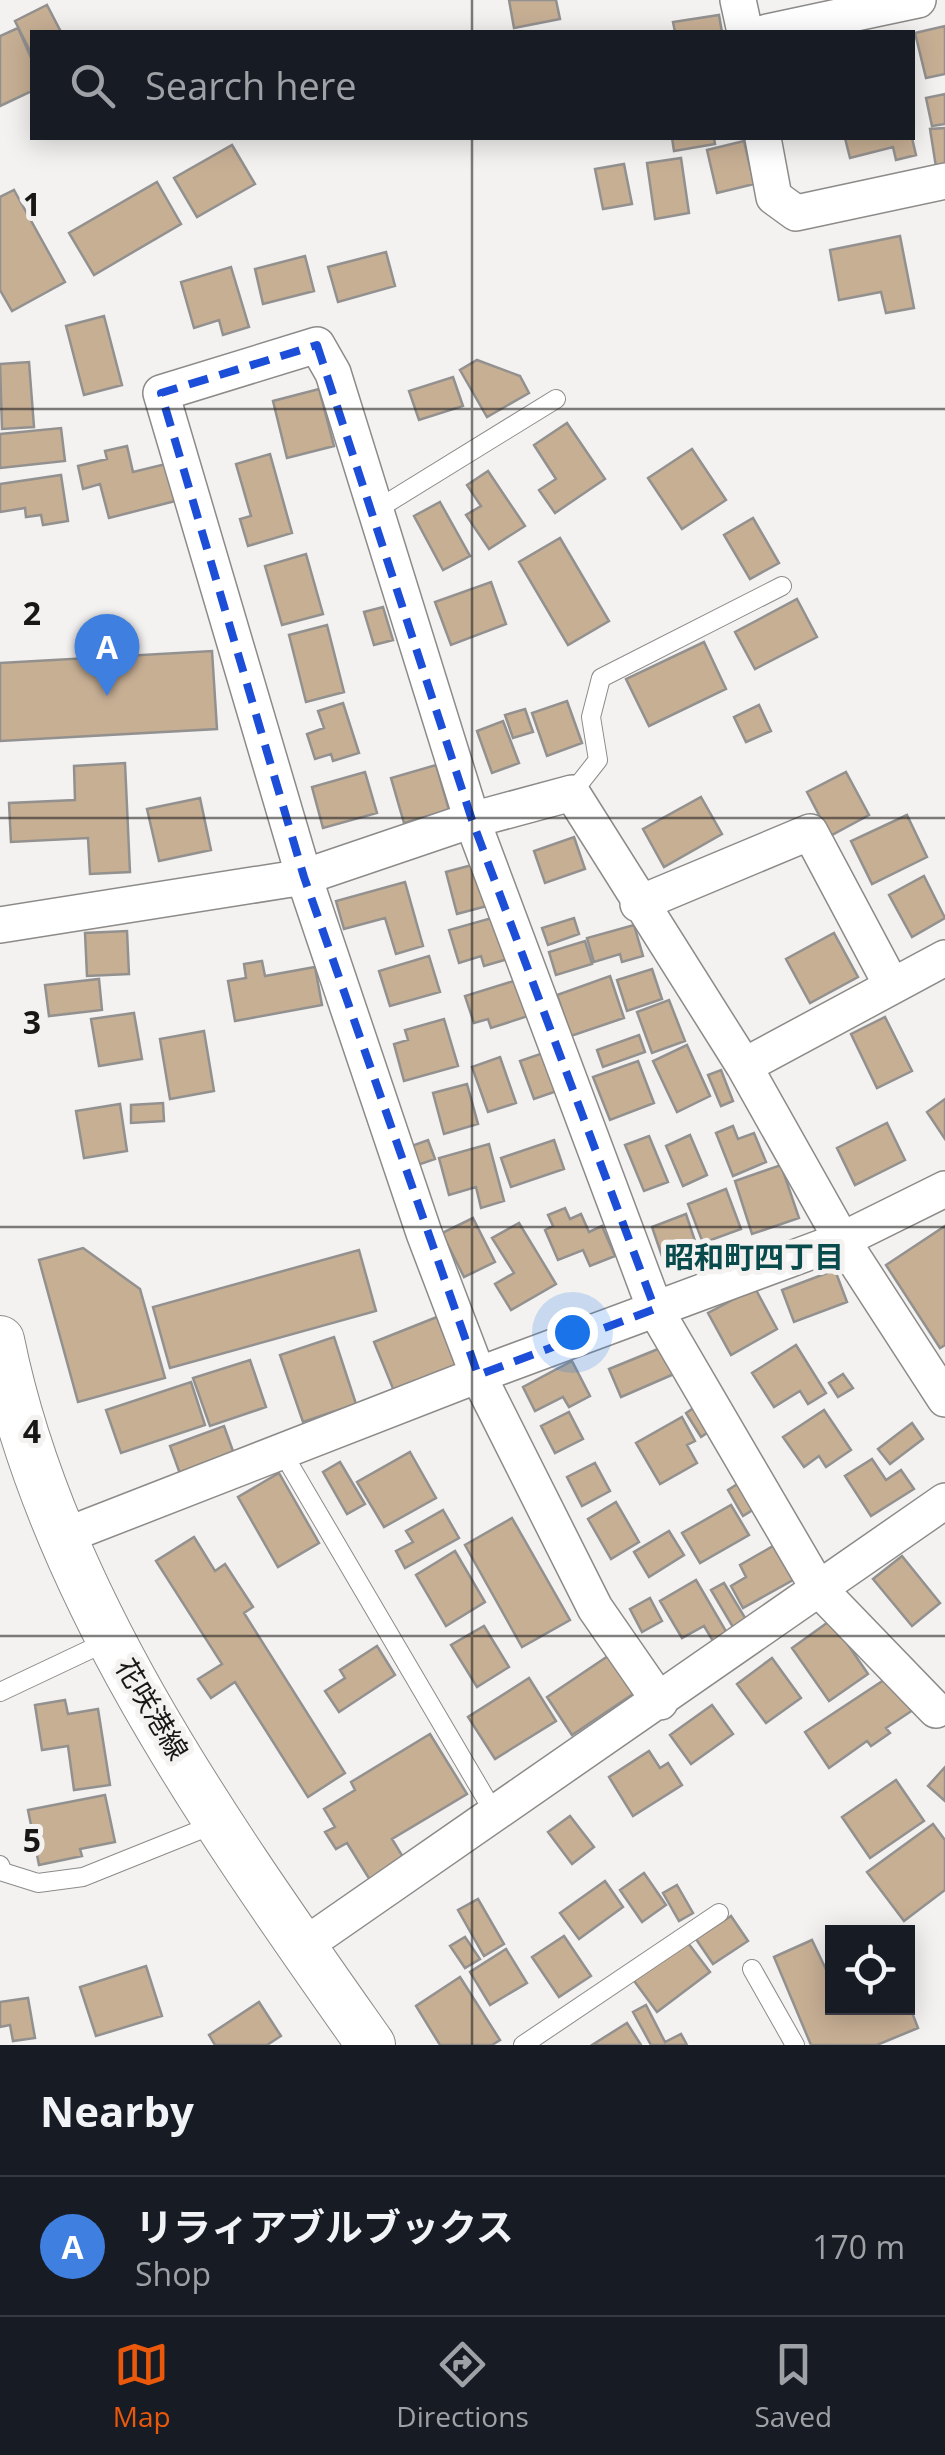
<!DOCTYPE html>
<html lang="en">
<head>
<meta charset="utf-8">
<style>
  :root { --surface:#171b24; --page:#20242c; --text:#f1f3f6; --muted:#9ea1a6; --line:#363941; --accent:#ea580c }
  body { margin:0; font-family:"Open Sans","Noto Sans JP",sans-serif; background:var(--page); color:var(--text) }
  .controls { position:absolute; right:30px; bottom:30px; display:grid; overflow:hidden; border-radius:0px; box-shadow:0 5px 25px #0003 }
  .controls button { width:90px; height:90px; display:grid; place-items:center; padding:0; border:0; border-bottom:2px solid var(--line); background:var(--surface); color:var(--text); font:50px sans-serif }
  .you { position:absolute; left:572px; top:1332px; width:35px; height:35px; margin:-25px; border:8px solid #fff; border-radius:50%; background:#1a73e8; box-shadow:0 0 0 15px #1a73e833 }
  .badge { display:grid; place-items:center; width:65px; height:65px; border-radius:50%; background:var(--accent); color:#fff; font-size:32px; font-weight:700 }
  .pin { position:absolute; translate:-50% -82px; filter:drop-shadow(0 2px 5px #0008) }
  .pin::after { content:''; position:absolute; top:52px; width:35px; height:30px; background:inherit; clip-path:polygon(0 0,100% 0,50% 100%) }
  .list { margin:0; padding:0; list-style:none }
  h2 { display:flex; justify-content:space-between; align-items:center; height:130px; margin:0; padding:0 40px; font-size:42px }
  h2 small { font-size:32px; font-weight:400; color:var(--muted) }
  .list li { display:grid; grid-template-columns:65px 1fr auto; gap:30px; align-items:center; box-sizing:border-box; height:140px; padding:0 40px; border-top:2px solid var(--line) }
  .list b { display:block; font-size:38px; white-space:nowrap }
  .list p { margin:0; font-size:32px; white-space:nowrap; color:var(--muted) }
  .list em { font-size:32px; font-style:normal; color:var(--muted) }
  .icon { flex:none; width:55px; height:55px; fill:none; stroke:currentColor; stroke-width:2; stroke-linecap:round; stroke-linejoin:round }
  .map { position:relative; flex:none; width:945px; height:2045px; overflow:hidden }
  .search { position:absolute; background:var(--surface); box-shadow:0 5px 25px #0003; left:30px; right:30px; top:30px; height:110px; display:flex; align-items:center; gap:25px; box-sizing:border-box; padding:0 35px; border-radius:0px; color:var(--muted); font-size:38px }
  .sheet { height:270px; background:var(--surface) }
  nav { display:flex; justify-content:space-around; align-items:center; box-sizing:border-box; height:140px; border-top:2px solid var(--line); background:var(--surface); font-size:28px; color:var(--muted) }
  nav a { display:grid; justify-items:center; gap:5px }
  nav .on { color:var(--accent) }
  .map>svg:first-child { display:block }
  .building { fill:#c7af94; stroke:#93918f; stroke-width:2.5 }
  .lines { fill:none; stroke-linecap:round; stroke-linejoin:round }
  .lane-casing { stroke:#8d8b89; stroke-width:20 }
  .street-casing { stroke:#8d8b89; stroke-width:38 }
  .secondary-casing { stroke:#8d8b89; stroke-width:50 }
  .lane { stroke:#fff; stroke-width:18 }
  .street { stroke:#fff; stroke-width:35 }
  .secondary { stroke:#fff; stroke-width:48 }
  .marked { fill:none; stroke:#1d4ed8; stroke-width:8; stroke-dasharray:20 12; stroke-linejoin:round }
  .grid { fill:none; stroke:#181716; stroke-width:2.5; stroke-opacity:0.55 }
  .labels { text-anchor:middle; stroke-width:10; stroke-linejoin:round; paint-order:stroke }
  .street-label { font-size:28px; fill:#181716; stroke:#f4f2f0 }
  .neighbourhood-label { font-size:30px; font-weight:bold; fill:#094a4c; stroke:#f4f2f0 }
  .grid-label { font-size:32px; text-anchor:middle; font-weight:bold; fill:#181716; stroke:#f4f2f0; stroke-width:10; stroke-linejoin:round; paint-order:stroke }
</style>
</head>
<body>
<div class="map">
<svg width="945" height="2045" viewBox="0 0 945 2045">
  <rect width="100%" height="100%" fill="#f4f2f0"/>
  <!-- building -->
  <path class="building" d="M 509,0 L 556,0 L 560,19 L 514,28 Z
    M 47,5 L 61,32 L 32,32 L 32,55 L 15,21 Z
    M 719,15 L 722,32 L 675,32 L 673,22 Z
    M 945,26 L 945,74 L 926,78 L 915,33 Z
    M 18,28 L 32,60 L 32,91 L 0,106 L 0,36 Z
    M 945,94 L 945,124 L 932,126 L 926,98 Z
    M 945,128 L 945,165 L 936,167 L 930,129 Z
    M 672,138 L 714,138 L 715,144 L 674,151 Z
    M 845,138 L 912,138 L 916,155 L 896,160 L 893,147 L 850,158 Z
    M 744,141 L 754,184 L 717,193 L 707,150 Z
    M 232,145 L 255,184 L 197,217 L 174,178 Z
    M 681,158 L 689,213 L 655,219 L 647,163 Z
    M 624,164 L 632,204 L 603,209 L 595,169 Z
    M 157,182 L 181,224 L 94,275 L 69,233 Z
    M 14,190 L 65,282 L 12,311 L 0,290 L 0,197 Z
    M 900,236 L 914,308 L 886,313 L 881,292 L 839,300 L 830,250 Z
    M 386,252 L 395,286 L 338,302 L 328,267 Z
    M 305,256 L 314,291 L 263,304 L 255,269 Z
    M 231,267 L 249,327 L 223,335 L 219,320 L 194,328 L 181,282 Z
    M 104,316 L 122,385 L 84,395 L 66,326 Z
    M 477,360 L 520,376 L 529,393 L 487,417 L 460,370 Z
    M 29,362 L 34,427 L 2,429 L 0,364 Z
    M 453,377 L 463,406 L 419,420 L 409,391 Z
    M 319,389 L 334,446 L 287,458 L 273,401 Z
    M 567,423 L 605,479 L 555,513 L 539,490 L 556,479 L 534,445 Z
    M 61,428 L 65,461 L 0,468 L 0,434 Z
    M 127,446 L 133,472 L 170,463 L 179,500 L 109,518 L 100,484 L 83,489 L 78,466 L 107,459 L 105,451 Z
    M 692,449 L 726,500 L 682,529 L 648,478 Z
    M 270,454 L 292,533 L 248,546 L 240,519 L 251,516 L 236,464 Z
    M 488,471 L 525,526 L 489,549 L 466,515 L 481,506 L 467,485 Z
    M 61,475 L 68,521 L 43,525 L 41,515 L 26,517 L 25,508 L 0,512 L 0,484 Z
    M 440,502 L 470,556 L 443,570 L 414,516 Z
    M 753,518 L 779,563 L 750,579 L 724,535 Z
    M 560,538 L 609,621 L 568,645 L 519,562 Z
    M 306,554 L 323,614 L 282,625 L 265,566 Z
    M 491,582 L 506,624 L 451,645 L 435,602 Z
    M 797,599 L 817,637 L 755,669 L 735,632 Z
    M 383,607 L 393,640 L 374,645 L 364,612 Z
    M 327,625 L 344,692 L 306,702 L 289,635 Z
    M 704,642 L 726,689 L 649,726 L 626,679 Z
    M 212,651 L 217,729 L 0,741 L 0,663 Z
    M 567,701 L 582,743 L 547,756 L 532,713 Z
    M 343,703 L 359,753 L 333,761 L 331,754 L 315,759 L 307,734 L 324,728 L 318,711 Z
    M 759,705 L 771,731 L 746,742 L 734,717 Z
    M 525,709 L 533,732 L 513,738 L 505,715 Z
    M 503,721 L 519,763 L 492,773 L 477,731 Z
    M 125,763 L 130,872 L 90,874 L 88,838 L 11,842 L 9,803 L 75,800 L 74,766 Z
    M 436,765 L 449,810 L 404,823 L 391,778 Z
    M 365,772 L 377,813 L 323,828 L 312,787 Z
    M 846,772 L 869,815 L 830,836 L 807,792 Z
    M 701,797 L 722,834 L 664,867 L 643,829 Z
    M 200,798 L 211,850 L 159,861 L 147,809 Z
    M 907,815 L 927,857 L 872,884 L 851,841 Z
    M 574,837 L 585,869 L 545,883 L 534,851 Z
    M 487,861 L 498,903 L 457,914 L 446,872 Z
    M 924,876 L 945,918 L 912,937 L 889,895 Z
    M 405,882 L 423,946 L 396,954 L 385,918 L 344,929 L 336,901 Z
    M 506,914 L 518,956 L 484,966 L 481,956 L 459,963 L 449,930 Z
    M 574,918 L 579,934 L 548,945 L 542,928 Z
    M 634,925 L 643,956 L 622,962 L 620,954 L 594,962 L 587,938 Z
    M 127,931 L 129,974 L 87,976 L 85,933 Z
    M 834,933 L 858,977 L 810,1003 L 786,959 Z
    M 585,941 L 592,964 L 556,975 L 549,952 Z
    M 429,956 L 440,992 L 390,1006 L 379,971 Z
    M 262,961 L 265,976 L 315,967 L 322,1005 L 235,1021 L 228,981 L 246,978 L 244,964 Z
    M 652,969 L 662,999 L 627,1011 L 617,980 Z
    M 610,976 L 624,1018 L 571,1036 L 557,995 Z
    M 99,979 L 102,1010 L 49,1016 L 45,985 Z
    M 517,980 L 528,1016 L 491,1028 L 488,1019 L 474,1023 L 465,996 Z
    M 669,1000 L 685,1041 L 652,1053 L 637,1012 Z
    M 134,1013 L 142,1059 L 99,1066 L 91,1019 Z
    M 885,1017 L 912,1071 L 877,1088 L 851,1034 Z
    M 444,1019 L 458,1066 L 404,1081 L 394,1044 L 408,1040 L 405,1030 Z
    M 204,1031 L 214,1091 L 170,1099 L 160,1039 Z
    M 639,1035 L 645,1052 L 603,1067 L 597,1050 Z
    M 687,1045 L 710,1096 L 677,1112 L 653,1061 Z
    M 543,1053 L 557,1091 L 534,1099 L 520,1061 Z
    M 500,1057 L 516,1103 L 488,1112 L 472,1067 Z
    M 638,1061 L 654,1103 L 610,1120 L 593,1077 Z
    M 721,1070 L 733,1101 L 721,1106 L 708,1075 Z
    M 467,1084 L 478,1124 L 444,1134 L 433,1093 Z
    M 945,1099 L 945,1139 L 927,1112 Z
    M 163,1103 L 164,1121 L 131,1123 L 131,1105 Z
    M 120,1104 L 127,1151 L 84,1158 L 76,1111 Z
    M 887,1123 L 905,1160 L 855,1185 L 837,1148 Z
    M 733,1126 L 738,1139 L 754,1133 L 766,1162 L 733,1176 L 716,1133 Z
    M 690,1135 L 707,1175 L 683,1186 L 666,1146 Z
    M 649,1136 L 668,1182 L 644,1191 L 625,1145 Z
    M 428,1140 L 435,1159 L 412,1167 L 406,1148 Z
    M 554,1140 L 564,1169 L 511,1187 L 501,1158 Z
    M 489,1144 L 504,1201 L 481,1208 L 476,1187 L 449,1195 L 439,1158 Z
    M 781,1165 L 799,1218 L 752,1234 L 735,1181 Z
    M 726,1189 L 741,1229 L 703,1243 L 688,1204 Z
    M 565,1208 L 570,1219 L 581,1214 L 589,1232 L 602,1226 L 615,1256 L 590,1266 L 583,1250 L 558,1260 L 545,1230 L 553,1226 L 548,1215 Z
    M 686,1214 L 699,1253 L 665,1265 L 652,1227 Z
    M 473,1218 L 495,1262 L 464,1277 L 442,1233 Z
    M 519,1223 L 556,1284 L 511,1310 L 495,1284 L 514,1273 L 492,1238 Z
    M 945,1226 L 945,1345 L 940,1348 L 886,1265 Z
    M 83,1248 L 140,1289 L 165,1378 L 78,1402 L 39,1260 Z
    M 359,1250 L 376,1311 L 170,1368 L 153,1307 Z
    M 835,1270 L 847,1302 L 794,1322 L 782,1290 Z
    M 755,1288 L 777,1329 L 731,1355 L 708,1313 Z
    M 437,1317 L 456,1366 L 394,1391 L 374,1342 Z
    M 334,1337 L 356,1404 L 303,1422 L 280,1355 Z
    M 796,1345 L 826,1393 L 808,1404 L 800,1391 L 774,1407 L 752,1373 Z
    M 663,1347 L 674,1374 L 621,1397 L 609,1369 Z
    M 250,1360 L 266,1407 L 210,1426 L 193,1378 Z
    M 572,1361 L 590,1396 L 569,1407 L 563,1397 L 535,1411 L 523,1387 Z
    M 843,1374 L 853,1388 L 838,1397 L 829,1383 Z
    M 191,1382 L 205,1425 L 121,1453 L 106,1410 Z
    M 698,1405 L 713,1429 L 701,1437 L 686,1413 Z
    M 824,1410 L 851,1450 L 826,1467 L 819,1456 L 804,1467 L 783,1437 Z
    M 569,1412 L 583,1439 L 555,1453 L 541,1426 Z
    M 682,1417 L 695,1441 L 687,1445 L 697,1463 L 660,1484 L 636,1443 Z
    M 912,1423 L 923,1439 L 890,1464 L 878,1449 Z
    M 224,1426 L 234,1454 L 183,1482 L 170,1446 Z
    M 410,1452 L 436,1498 L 384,1527 L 357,1482 Z
    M 872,1459 L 886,1480 L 901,1470 L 914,1489 L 871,1516 L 845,1476 Z
    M 340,1462 L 365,1504 L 347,1514 L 323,1472 Z
    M 595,1463 L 610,1491 L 582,1506 L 567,1477 Z
    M 279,1473 L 319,1543 L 278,1567 L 238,1497 Z
    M 744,1480 L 759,1506 L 743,1516 L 728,1490 Z
    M 616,1502 L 639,1542 L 611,1559 L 588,1519 Z
    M 731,1505 L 749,1535 L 700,1563 L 682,1533 Z
    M 443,1510 L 459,1538 L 405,1568 L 396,1551 L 413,1542 L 406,1531 Z
    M 512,1518 L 570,1620 L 522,1647 L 465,1545 Z
    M 669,1531 L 684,1555 L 649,1577 L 634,1552 Z
    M 194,1537 L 215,1571 L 225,1564 L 253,1607 L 244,1613 L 345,1773 L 308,1797 L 235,1682 L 211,1698 L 198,1679 L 222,1664 L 156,1561 Z
    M 773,1546 L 793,1580 L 743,1608 L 731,1586 L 746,1577 L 740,1565 Z
    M 455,1551 L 485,1602 L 446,1626 L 416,1575 Z
    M 902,1556 L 940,1603 L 912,1626 L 873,1579 Z
    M 696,1580 L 727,1633 L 713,1641 L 704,1626 L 682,1638 L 660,1601 Z
    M 724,1583 L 753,1631 L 740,1639 L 711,1590 Z
    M 650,1598 L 662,1621 L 642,1632 L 630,1609 Z
    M 831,1620 L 868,1674 L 829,1701 L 792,1648 Z
    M 484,1626 L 509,1667 L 477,1687 L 451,1645 Z
    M 377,1646 L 395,1675 L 339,1712 L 325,1691 L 345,1678 L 340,1670 Z
    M 611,1654 L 636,1692 L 572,1735 L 547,1697 Z
    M 772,1658 L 801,1698 L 766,1723 L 737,1684 Z
    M 890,1676 L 913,1710 L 886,1728 L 890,1733 L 871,1746 L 867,1741 L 829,1768 L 805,1732 Z
    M 529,1678 L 556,1721 L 495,1759 L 468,1717 Z
    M 65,1700 L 68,1714 L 98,1709 L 110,1785 L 74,1790 L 68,1746 L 42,1750 L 35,1705 Z
    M 712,1705 L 733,1734 L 691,1764 L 670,1735 Z
    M 430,1734 L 467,1794 L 392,1839 L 409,1867 L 375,1888 L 347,1843 L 336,1849 L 325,1832 L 335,1827 L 324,1809 L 355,1790 L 351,1782 Z
    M 649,1751 L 660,1768 L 668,1763 L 682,1785 L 633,1816 L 609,1777 Z
    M 945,1767 L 945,1801 L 928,1786 Z
    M 896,1780 L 924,1821 L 870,1858 L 842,1817 Z
    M 105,1795 L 115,1842 L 80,1849 L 82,1856 L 39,1865 L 28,1810 Z
    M 570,1816 L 594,1847 L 572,1864 L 548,1832 Z
    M 933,1824 L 945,1840 L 945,1890 L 904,1921 L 867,1872 Z
    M 644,1873 L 666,1905 L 642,1922 L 620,1890 Z
    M 605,1881 L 623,1907 L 579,1939 L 560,1913 Z
    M 677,1885 L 693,1913 L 679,1921 L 663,1893 Z
    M 478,1899 L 504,1944 L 484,1956 L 458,1910 Z
    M 731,1916 L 748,1941 L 713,1964 L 696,1939 Z
    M 564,1936 L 591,1976 L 559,1997 L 532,1957 Z
    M 465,1937 L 480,1959 L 465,1968 L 450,1946 Z
    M 685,1939 L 710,1972 L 657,2012 L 632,1978 Z
    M 812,1940 L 832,1982 L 832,2008 L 908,2008 L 908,2002 L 918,2028 L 877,2045 L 811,2045 L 774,1957 Z
    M 506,1949 L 527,1983 L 490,2005 L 470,1972 Z
    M 146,1966 L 162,2016 L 96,2036 L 80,1987 Z
    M 460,1977 L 500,2040 L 492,2045 L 440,2045 L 416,2006 Z
    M 28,1998 L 35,2038 L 13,2041 L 10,2025 L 0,2027 L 0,2002 Z
    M 259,2002 L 281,2036 L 267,2045 L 215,2045 L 209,2035 Z
    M 646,2005 L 665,2042 L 681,2034 L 687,2045 L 651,2045 L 633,2012 Z
    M 627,2023 L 641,2045 L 592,2045 Z"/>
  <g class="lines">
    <defs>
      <path id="lane" d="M 376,510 L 556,399
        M 572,793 L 598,760 L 591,717 L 601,678 L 782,586
        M 281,1450 L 496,1816
        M 0,1692 L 108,1641
        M 0,1865 L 3,1872 L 38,1883 L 83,1877 L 215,1824
        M 752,1969 L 795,2045
        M 523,2045 L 719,1913"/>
      <path id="street" d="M 738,0 L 745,32
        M 767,32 L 918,0
        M 763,138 L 774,197 L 796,213 L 945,181
        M 638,904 L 810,832 L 892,986
        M 0,925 L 304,877 L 472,820 L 572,793 L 744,1066 L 842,1240 L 945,1399
        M 744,1066 L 945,958
        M 62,1537 L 478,1375 L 842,1240 L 945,1189
        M 660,1702 L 595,1608 L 478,1375 L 424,1233 L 304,877 L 161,393 L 317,345 L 333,373 L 472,820 L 655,1309 L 818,1588 L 936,1710
        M 302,1947 L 945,1501"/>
      <path id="secondary" d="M 0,1340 C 52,1598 222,1833 371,2045"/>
    </defs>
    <!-- lane casing -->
    <use href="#lane" class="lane-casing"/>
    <!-- street casing -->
    <use href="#street" class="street-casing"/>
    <!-- secondary casing -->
    <use href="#secondary" class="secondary-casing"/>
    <!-- lane -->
    <use href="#lane" class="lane"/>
    <!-- street -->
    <use href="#street" class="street"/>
    <!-- secondary -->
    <use href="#secondary" class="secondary"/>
  </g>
  <!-- marked area -->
  <path class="marked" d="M 317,345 L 472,820 L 655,1309 L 478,1375 L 304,877 L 161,393 Z"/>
  <!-- grid -->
  <path class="grid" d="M 472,0 L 472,32M 472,138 L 472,2045M 0,409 L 945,409M 0,818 L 945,818M 0,1227 L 945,1227M 0,1636 L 945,1636"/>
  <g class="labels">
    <!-- street labels -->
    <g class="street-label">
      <text transform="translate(152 1709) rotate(59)" y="10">花咲港線</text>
    </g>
    <!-- neighbourhood labels -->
    <g class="neighbourhood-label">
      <text x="754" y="1268">昭和町四丁目</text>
    </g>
  </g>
  <g class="grid-label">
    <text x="32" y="216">1</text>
    <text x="32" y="625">2</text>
    <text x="32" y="1034">3</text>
    <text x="32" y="1443">4</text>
    <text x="32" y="1852">5</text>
  </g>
</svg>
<div class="controls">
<button><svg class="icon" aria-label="locate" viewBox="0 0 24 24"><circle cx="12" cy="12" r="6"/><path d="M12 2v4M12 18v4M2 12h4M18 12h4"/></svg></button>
</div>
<div class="you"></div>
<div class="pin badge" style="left:107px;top:696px;background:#3f7fe0">A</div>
<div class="search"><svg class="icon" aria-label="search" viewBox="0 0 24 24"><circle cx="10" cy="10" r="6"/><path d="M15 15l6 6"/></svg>Search here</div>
</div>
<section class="sheet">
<h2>Nearby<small></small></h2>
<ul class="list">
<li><span class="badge" style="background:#3f7fe0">A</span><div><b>リラィアブルブックス</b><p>Shop</p></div><em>170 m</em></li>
</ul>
</section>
<nav>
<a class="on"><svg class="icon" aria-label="map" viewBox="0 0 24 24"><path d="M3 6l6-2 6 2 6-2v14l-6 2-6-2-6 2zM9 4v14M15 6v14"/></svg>Map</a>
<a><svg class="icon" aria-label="directions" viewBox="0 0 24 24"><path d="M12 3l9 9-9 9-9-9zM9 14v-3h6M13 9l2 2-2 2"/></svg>Directions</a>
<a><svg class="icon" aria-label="saved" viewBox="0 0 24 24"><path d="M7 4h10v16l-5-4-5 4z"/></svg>Saved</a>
</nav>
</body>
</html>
